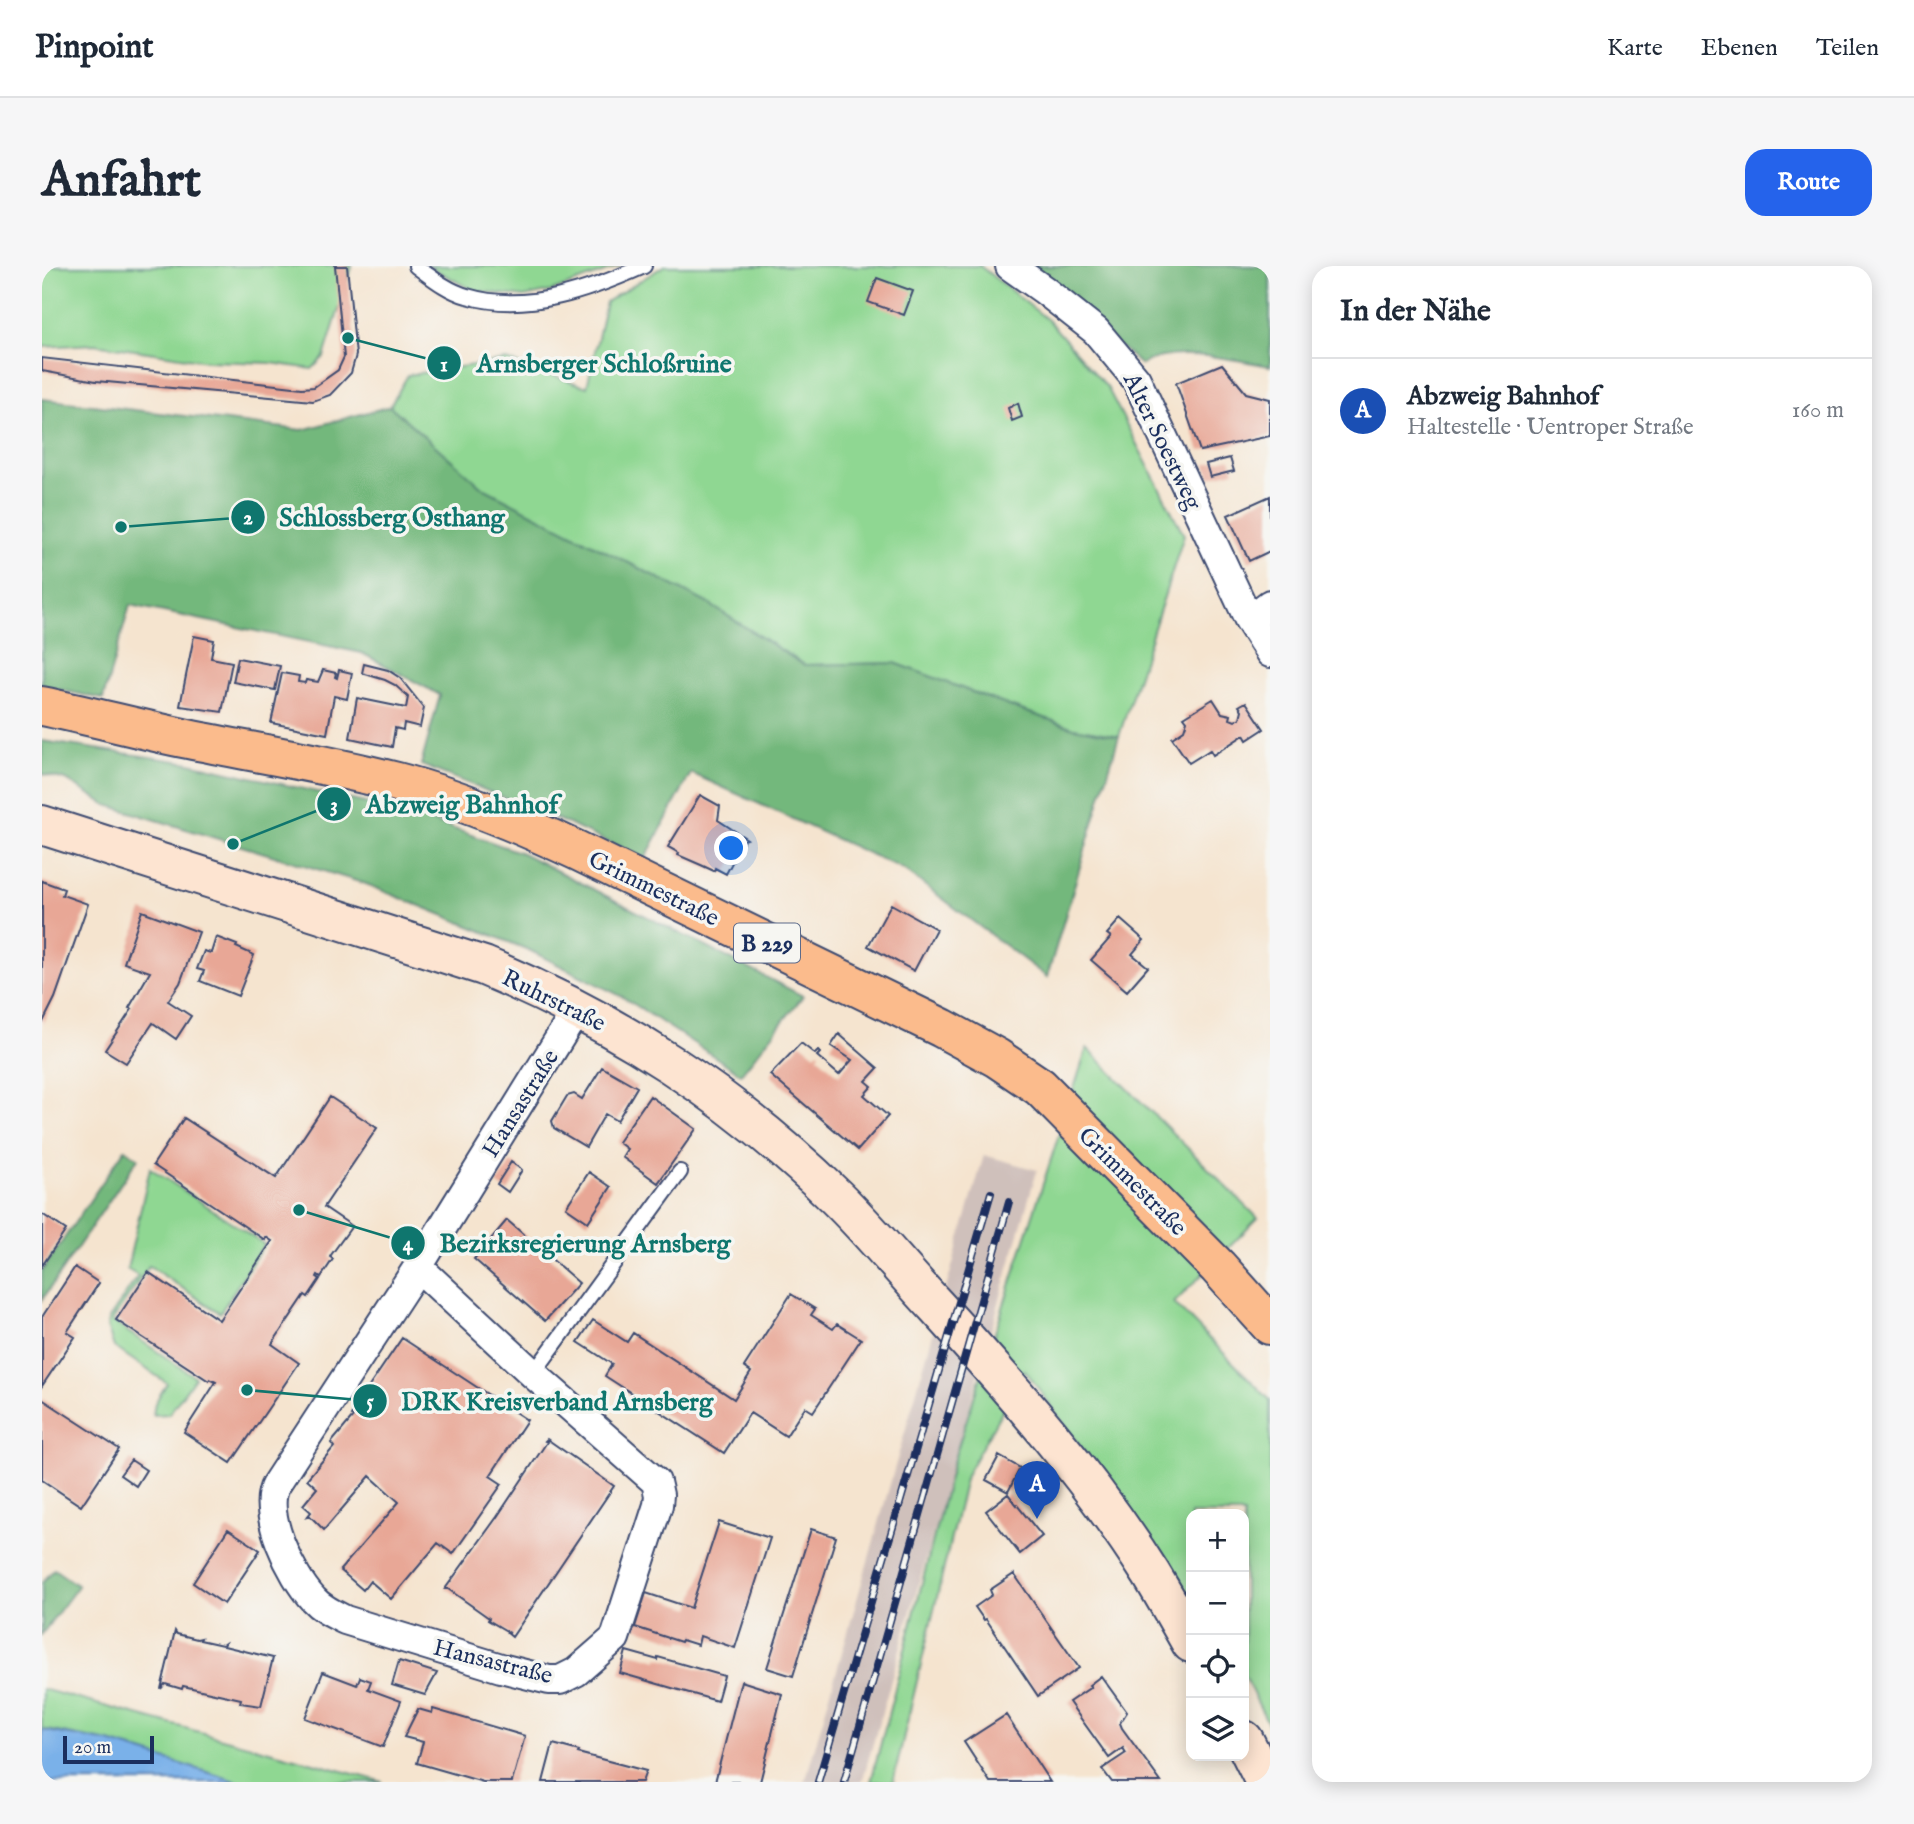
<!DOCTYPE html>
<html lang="de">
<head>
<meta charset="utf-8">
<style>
  :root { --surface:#fff; --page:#f6f6f7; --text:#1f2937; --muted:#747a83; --line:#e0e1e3; --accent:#2563eb }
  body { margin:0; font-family:"IM FELL English",serif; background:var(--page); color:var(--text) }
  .controls { position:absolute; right:21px; bottom:21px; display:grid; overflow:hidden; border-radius:14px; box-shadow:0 4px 18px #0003 }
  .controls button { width:63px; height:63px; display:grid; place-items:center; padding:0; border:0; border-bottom:2px solid var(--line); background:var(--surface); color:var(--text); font:35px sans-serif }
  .scale { position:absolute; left:21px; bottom:18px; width:91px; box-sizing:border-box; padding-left:7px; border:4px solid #1b2f5e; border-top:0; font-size:19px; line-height:24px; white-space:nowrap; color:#1b2f5e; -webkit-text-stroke:5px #f6f6f2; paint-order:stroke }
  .you { position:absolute; left:690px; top:583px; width:24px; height:24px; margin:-18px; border:5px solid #fff; border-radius:50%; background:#1a73e8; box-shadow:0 0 0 10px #1a73e833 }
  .badge { display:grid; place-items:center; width:46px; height:46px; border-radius:50%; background:var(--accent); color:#fff; font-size:23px; font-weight:700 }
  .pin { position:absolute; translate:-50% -58px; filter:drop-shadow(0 2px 4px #0008) }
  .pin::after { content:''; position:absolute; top:37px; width:24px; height:21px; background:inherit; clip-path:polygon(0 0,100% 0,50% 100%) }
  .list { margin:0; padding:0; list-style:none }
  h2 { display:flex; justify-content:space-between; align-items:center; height:91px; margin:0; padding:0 28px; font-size:30px }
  h2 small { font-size:23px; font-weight:400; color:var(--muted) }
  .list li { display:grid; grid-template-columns:46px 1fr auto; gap:21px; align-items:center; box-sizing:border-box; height:105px; padding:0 28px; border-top:2px solid var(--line) }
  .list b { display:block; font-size:26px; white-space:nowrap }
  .list p { margin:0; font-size:23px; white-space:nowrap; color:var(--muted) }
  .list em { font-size:23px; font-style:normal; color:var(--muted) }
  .icon { flex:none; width:38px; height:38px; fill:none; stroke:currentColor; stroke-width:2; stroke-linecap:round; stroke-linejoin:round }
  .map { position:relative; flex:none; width:1228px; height:1516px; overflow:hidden; border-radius:21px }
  header { display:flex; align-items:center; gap:42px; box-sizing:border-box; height:98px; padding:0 35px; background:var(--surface); border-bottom:2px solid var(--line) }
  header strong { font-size:33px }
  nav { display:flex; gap:38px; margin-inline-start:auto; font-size:24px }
  .intro { display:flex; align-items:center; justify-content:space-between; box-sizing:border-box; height:168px; padding:0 42px }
  h1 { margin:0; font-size:49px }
  .button { padding:18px 32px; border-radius:21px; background:var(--accent); color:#fff; font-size:24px; font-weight:700 }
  main { display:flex; gap:42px; padding:0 42px }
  aside { flex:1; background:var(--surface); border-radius:21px; box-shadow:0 4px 18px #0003 }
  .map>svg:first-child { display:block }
  .industrial { fill:#cfc0bb }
  .green { fill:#8fd792; stroke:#558378; stroke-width:2 }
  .forest { fill:#73b87c; stroke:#47746d; stroke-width:2 }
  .water { fill:#7ab1e9; stroke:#4a70a4; stroke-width:2 }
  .building { fill:#e8a796 }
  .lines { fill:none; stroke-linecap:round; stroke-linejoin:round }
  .lane-casing { stroke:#3c4a6f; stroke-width:18 }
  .street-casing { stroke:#3c4a6f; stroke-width:32 }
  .secondary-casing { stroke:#3c4a6f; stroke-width:42 }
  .primary-casing { stroke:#3c4a6f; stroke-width:42 }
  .lane { stroke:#fff; stroke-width:14 }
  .street { stroke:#fff; stroke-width:28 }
  .secondary { stroke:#fde4d1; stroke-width:38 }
  .primary { stroke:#fbbb8c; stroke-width:38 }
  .rail-casing { stroke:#1b2f5e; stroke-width:8 }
  .rail { stroke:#f6f6f2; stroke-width:5; stroke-dasharray:16; stroke-linecap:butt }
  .labels { text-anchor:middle; stroke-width:7; stroke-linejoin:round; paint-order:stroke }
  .shield { fill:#f6f6f2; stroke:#5d6b8a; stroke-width:2 }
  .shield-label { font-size:23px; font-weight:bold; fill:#1b2f5e }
  .street-label { font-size:24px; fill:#1b2f5e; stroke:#f6f6f2 }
  .leader { fill:none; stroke:#0f766e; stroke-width:2.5 }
  .callout-dot { fill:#0f766e; stroke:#f6f6f2; stroke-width:2.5 }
  .mark-label { font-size:21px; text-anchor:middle; font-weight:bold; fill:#fff }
  .callout-label { font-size:26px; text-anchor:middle; font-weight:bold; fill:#0f766e; stroke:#f6f6f2; stroke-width:7; stroke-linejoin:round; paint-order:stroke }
</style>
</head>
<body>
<header>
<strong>Pinpoint</strong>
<nav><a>Karte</a><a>Ebenen</a><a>Teilen</a></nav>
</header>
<div class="intro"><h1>Anfahrt</h1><a class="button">Route</a></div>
<main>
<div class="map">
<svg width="1228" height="1516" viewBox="0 0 1228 1516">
  <rect width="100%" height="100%" fill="#f6f6f2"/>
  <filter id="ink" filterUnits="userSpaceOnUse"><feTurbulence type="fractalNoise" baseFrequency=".0143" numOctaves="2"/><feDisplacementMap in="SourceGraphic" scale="14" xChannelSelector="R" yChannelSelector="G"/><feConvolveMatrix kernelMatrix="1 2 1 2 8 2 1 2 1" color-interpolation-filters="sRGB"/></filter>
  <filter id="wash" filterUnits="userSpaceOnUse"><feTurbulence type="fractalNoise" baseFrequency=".00686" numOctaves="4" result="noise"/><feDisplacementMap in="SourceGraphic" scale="28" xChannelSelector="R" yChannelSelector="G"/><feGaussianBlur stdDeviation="1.57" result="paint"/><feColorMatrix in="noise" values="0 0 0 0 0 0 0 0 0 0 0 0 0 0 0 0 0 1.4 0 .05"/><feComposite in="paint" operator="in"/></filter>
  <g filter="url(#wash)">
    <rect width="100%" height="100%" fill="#f5e4cf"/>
    <!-- industrial -->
    <path class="industrial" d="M 942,889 L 995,904 L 820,1516 L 763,1516 Z"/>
    <!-- green -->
    <path class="green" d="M 0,0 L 310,0 L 310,1 L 282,91 L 270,103 L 229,97 L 165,95 L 53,78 L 0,81 Z
      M 386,0 L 579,0 L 510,25 L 482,31 L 431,24 Z
      M 622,0 L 938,0 L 1006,54 L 1065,121 L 1142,269 L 1077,470 L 1032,462 L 967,440 L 853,397 L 763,399 L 667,338 L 441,222 L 348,140 L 366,109 L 464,94 L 545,121 L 564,36 Z
      M 1045,782 L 1216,952 L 1132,1037 L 1228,1134 L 1228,1461 L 1202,1410 L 1202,1248 L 1149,1248 L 1149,1334 L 983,1104 L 924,1209 L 851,1516 L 829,1516 L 911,1196 Z
      M 108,902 L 222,978 L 178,1047 L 107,1000 L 70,1055 L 153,1111 L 127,1148 L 111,1149 L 113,1137 L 125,1117 L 72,1081 L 65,1061 L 67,1053 L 96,1010 L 85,1003 Z
      M 0,1423 L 341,1516 L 197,1516 L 67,1476 L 0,1463 Z"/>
    <!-- forest -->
    <path class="forest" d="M 985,0 L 1228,0 L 1228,100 C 1194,94 1129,79 1099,99 Z
      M 0,133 L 260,164 L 348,140 L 441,222 L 667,338 L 762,399 L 853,397 L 967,440 L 1032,462 L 1077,470 L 1005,711 L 861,603 L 649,507 L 603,593 L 504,548 L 379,499 L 398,429 L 320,387 L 88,339 L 61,433 L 0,420 Z
      M 0,475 L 148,497 L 367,547 L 480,587 L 761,730 L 699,808 L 581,731 L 489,685 L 324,618 L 65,539 L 24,514 L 0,508 Z
      M 83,883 L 96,892 L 0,1034 L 0,1005 Z
      M 12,1303 L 36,1320 L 0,1368 L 0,1317 Z"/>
    <!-- water -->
    <path class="water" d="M 0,1464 L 67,1476 L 197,1516 L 0,1516 Z"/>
    <g id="blocks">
      <!-- building -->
      <path class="building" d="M 293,0 L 305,0 L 314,89 L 309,107 L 288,129 L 271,135 L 54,115 L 0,105 L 0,92 L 260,122 L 272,121 L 296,104 L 302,91 Z
        M 835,12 L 871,25 L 862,49 L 826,36 Z
        M 1180,98 L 1204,127 L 1228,133 L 1228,170 L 1158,185 L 1134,117 Z
        M 976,137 L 980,151 L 970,155 L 966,142 Z
        M 1188,192 L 1192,205 L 1168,211 L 1164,198 Z
        M 1228,230 L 1228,285 L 1207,295 L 1186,249 Z
        M 152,370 L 172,374 L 169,392 L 190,396 L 180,446 L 138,440 Z
        M 196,392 L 238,400 L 233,424 L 191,416 Z
        M 322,398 L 346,404 L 358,412 L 382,442 L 378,461 L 362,457 L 361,464 L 353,462 L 350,481 L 308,472 L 315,432 L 364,442 L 366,431 L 353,419 L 343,414 L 320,407 Z
        M 281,404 L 294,407 L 293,411 L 295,412 L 297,404 L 310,407 L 305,433 L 292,430 L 285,468 L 229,457 L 240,407 L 257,410 L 256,416 L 263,417 L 264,414 L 276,416 Z
        M 1171,433 L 1180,447 L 1189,449 L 1188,453 L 1193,455 L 1198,452 L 1200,444 L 1197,440 L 1204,436 L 1222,463 L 1205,474 L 1202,469 L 1171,489 L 1168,484 L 1147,497 L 1130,472 L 1142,464 L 1145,455 L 1142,451 Z
        M 658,529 L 678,540 L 676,554 L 705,573 L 702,574 L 684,608 L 673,602 L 672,605 L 659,599 L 636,589 L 637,587 L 626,581 Z
        M 0,615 L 22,623 L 20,629 L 46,638 L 13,732 L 0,758 Z
        M 849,638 L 894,663 L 872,705 L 826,680 Z
        M 100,645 L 157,666 L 138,717 L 126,735 L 149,750 L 134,773 L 111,757 L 84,797 L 63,784 L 90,743 L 87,742 L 108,706 L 82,697 Z
        M 1078,653 L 1102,674 L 1090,688 L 1106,701 L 1085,725 L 1049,694 L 1069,671 L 1065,668 Z
        M 174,671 L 195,679 L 194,681 L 212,689 L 196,730 L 158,715 L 162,705 L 155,703 L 162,685 L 169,687 Z
        M 797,768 L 836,802 L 824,815 L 830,820 L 822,829 L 846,850 L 816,884 L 728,809 L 759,777 L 773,788 L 776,785 L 778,787 L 775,790 L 797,809 L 810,794 L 789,780 Z
        M 560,801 L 595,821 L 575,855 L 563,848 L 544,881 L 512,862 L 510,855 L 525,830 L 532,828 L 540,833 Z
        M 608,830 L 654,863 L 616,917 L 580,891 L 585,883 L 576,876 Z
        M 288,831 L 335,862 L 282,941 L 310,960 L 289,989 L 288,991 L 291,993 L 279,1011 L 276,1009 L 275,1011 L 278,1013 L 266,1031 L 263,1029 L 230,1078 L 257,1097 L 189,1197 L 142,1166 L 174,1116 L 168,1113 L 167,1115 L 74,1054 L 106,1006 L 177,1054 L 230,975 L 224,971 L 223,974 L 111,899 L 142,852 L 234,912 Z
        M 469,896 L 480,904 L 466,926 L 455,918 Z
        M 547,906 L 569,921 L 546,956 L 524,941 Z
        M 0,948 L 24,964 L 0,1000 Z
        M 465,954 L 537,1017 L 503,1055 L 432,993 Z
        M 33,1001 L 57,1017 L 25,1066 L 33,1071 L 0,1120 L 0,1051 Z
        M 749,1028 L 773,1043 L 769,1049 L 791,1063 L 795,1058 L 819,1073 L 771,1146 L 763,1141 L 744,1170 L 708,1147 L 682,1187 L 563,1110 L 570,1098 L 536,1076 L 551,1054 L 585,1076 L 591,1067 L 692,1133 L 709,1106 L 702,1101 Z
        M 360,1072 L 485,1154 L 448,1210 L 460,1218 L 411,1288 L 396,1277 L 349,1333 L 328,1315 L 321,1324 L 298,1304 L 357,1236 L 328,1210 L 282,1264 L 268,1250 L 265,1251 L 269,1246 L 261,1239 L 275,1222 L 265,1213 L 292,1181 L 289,1177 L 311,1151 L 309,1150 L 322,1128 Z
        M 0,1133 L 77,1183 L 39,1240 L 0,1214 Z
        M 505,1173 L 572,1220 L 470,1371 L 464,1366 L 468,1367 L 446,1354 L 447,1352 L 406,1323 L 403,1323 L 455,1251 L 505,1176 L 503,1175 Z
        M 957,1190 L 978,1202 L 966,1226 L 944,1214 Z
        M 89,1194 L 104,1204 L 94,1220 L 78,1209 Z
        M 966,1228 L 1000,1270 L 978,1288 L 944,1245 Z
        M 677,1256 L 728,1272 L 693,1382 L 658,1370 L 656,1379 L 640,1374 L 639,1376 L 593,1361 L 604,1327 L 649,1342 Z
        M 186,1263 L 218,1284 L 182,1338 L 151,1317 Z
        M 769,1263 L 794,1271 L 751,1410 L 725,1402 Z
        M 972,1308 L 1037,1402 L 996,1430 L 944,1353 L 942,1354 L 933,1341 L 950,1329 L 948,1324 Z
        M 133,1365 L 135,1368 L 155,1373 L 159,1372 L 158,1374 L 180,1379 L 183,1377 L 182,1380 L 231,1392 L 219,1440 L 198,1437 L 199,1433 L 141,1420 L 140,1423 L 123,1418 L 119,1423 Z
        M 584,1385 L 616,1394 L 616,1391 L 682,1410 L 675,1435 L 578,1407 Z
        M 357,1395 L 395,1407 L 383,1429 L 350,1419 Z
        M 281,1406 L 315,1419 L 318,1411 L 329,1415 L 326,1423 L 359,1435 L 341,1481 L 263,1452 Z
        M 1059,1410 L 1085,1446 L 1078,1457 L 1080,1462 L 1119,1516 L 1070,1516 L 1060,1503 L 1084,1487 L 1081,1482 L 1067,1492 L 1027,1436 L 1049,1421 L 1047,1419 Z
        M 699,1415 L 740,1428 L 718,1516 L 673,1516 Z
        M 376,1443 L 390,1447 L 391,1443 L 483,1470 L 470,1516 L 441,1516 L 375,1497 L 381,1476 L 362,1471 Z
        M 964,1449 L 1008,1516 L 948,1516 L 922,1476 Z
        M 511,1478 L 537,1485 L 536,1487 L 604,1505 L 600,1516 L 501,1516 Z"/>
    </g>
  </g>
  <g filter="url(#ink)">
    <use href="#blocks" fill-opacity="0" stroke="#3c4a6f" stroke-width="2"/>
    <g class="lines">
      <defs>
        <path id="lane" d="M 374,0 C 389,11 406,25 425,30 C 484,48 548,24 602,0
          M 491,1108 L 638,906"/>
        <path id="street" d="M 968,0 L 1002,24 L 1054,65 L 1094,113 L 1207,354 L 1228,387
          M 1207,354 L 1228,338
          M 376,1001 L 234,1218 C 218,1246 250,1311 271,1333 C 280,1343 291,1348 303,1354 L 459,1402 L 507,1414 L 518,1414 L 534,1406 L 573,1372 L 616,1239 L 617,1229 L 614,1216 L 491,1108 L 376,1001 L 535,744"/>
        <path id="secondary" d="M 0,559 L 442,700 C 577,757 688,828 794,931 C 829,965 860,1004 894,1040 C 971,1124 1048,1211 1109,1308 C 1123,1331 1136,1354 1149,1377
          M 1202,1474 L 1223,1516"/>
        <path id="primary" d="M 0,440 C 49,450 97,463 146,473 C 215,487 286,498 355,516 C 416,532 476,557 534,584 L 900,762 L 955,792 L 998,821 L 1176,1001 L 1228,1059"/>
      </defs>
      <!-- lane casing -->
      <use href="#lane" class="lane-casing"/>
      <!-- street casing -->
      <use href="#street" class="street-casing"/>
      <!-- secondary casing -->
      <use href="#secondary" class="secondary-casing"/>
      <!-- primary casing -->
      <use href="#primary" class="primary-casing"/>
      <!-- lane -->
      <use href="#lane" class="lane"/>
      <!-- street -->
      <use href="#street" class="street"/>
      <!-- secondary -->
      <use href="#secondary" class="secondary"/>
      <!-- primary -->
      <use href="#primary" class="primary"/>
      <defs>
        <path id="rail" d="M 776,1516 L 949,927
          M 802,1516 L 967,936"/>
      </defs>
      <!-- rail casing -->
      <use href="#rail" class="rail-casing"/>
      <!-- rail -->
      <use href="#rail" class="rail"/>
    </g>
  </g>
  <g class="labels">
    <!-- shield labels -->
    <rect class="shield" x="692" y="657.5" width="66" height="39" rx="5"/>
    <g class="shield-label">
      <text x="725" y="685">B 229</text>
    </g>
    <!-- street labels -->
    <g class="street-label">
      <text transform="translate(1121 175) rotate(64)" y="8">Alter Soestweg</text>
      <text transform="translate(612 622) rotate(26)" y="8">Grimmestraße</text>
      <text transform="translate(512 734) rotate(26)" y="8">Ruhrstraße</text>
      <text transform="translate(478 837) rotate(-58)" y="8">Hansastraße</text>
      <text transform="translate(1091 915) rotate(45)" y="8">Grimmestraße</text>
      <text transform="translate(451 1395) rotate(14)" y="8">Hansastraße</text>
    </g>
  </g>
  <!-- callouts -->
  <path class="leader" d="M306 72L402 97M79 261L206 251M191 578L292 538M257 944L366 977M205 1124L328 1135"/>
  <g class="callout-dot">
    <circle cx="306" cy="72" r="7"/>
    <circle cx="79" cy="261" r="7"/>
    <circle cx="191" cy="578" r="7"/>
    <circle cx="257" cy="944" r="7"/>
    <circle cx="205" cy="1124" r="7"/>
    <circle cx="402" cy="97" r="18"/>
    <circle cx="206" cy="251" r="18"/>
    <circle cx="292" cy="538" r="18"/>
    <circle cx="366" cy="977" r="18"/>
    <circle cx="328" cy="1135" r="18"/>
  </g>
  <g class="mark-label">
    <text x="402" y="105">1</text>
    <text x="206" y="258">2</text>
    <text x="292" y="545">3</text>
    <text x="366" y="984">4</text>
    <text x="328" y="1142">5</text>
  </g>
  <g class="callout-label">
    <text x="562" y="106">Arnsberger Schloßruine</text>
    <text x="350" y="260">Schlossberg Osthang</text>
    <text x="420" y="547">Abzweig Bahnhof</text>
    <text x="543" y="986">Bezirksregierung Arnsberg</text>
    <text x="515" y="1144">DRK Kreisverband Arnsberg</text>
  </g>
</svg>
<div class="controls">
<button>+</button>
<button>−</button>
<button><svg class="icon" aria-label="locate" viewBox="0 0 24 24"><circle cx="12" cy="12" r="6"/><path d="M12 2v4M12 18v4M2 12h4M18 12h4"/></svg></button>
<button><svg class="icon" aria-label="layers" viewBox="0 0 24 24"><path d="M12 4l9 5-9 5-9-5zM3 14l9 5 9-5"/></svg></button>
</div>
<div class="scale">20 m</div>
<div class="you"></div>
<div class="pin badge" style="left:995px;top:1253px;background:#1a4fb4">A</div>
</div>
<aside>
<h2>In der Nähe<small></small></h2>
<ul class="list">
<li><span class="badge" style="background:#1a4fb4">A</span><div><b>Abzweig Bahnhof</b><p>Haltestelle · Uentroper Straße</p></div><em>160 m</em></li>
</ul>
</aside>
</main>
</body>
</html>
